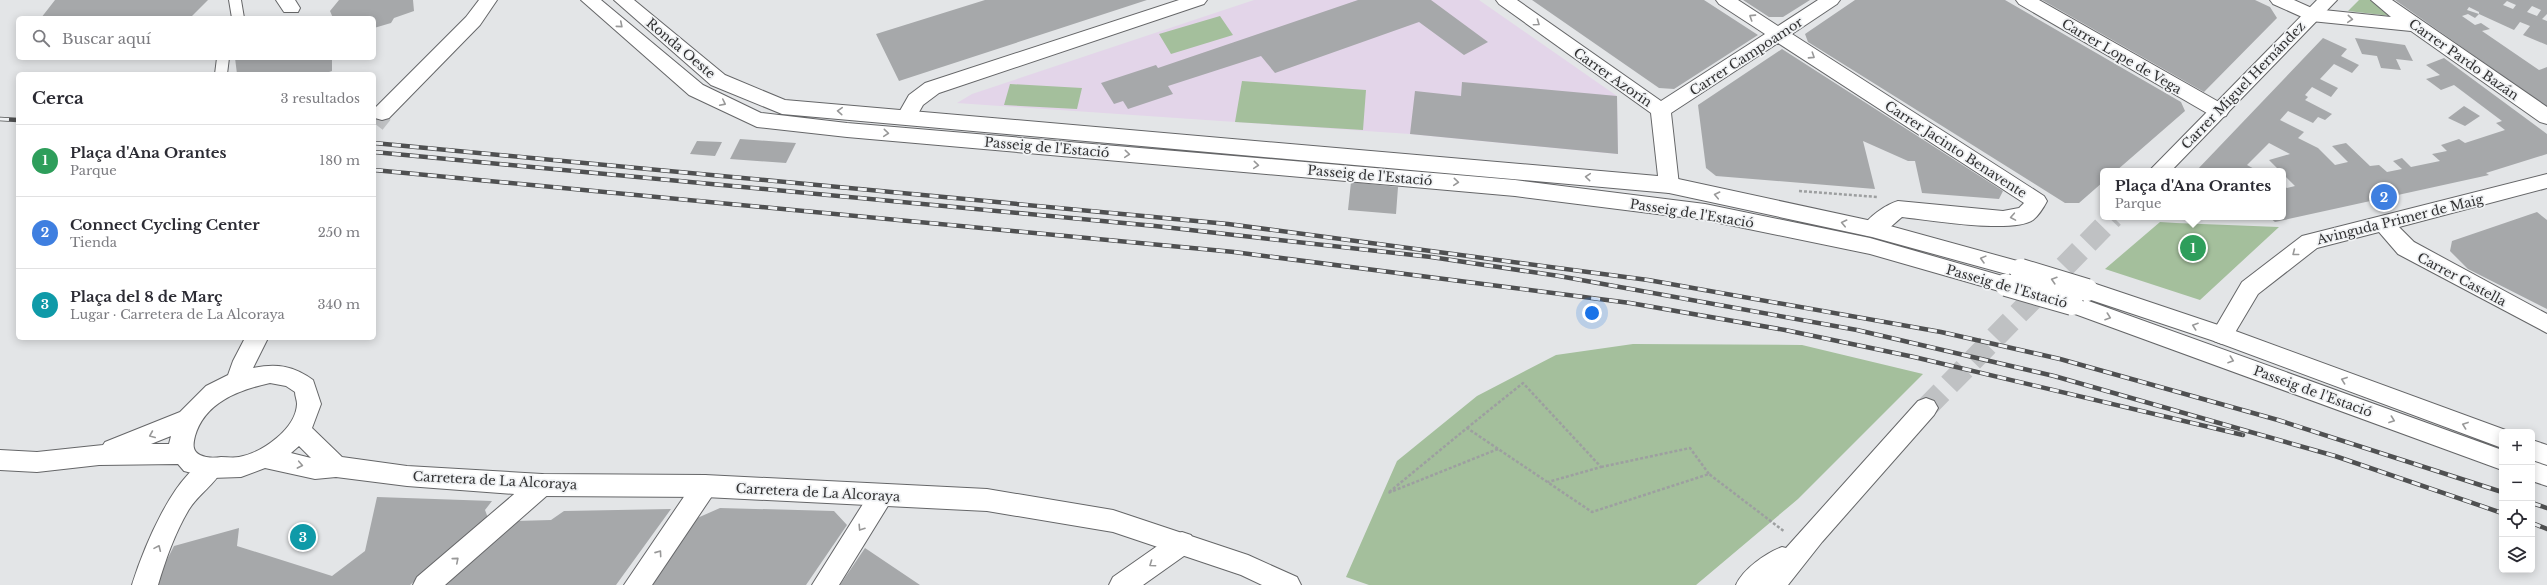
<!DOCTYPE html>
<html lang="es">
<head>
<meta charset="utf-8">
<style>
  :root { --surface:#fff; --page:#f2f2f3; --text:#2b2b33; --muted:#7c7c81; --line:#e1e1e2; --accent:#3686b7 }
  body { margin:0; font-family:"Libre Baskerville",serif; background:var(--page); color:var(--text) }
  .controls { position:absolute; right:12px; bottom:12px; display:grid; overflow:hidden; border-radius:6px; box-shadow:0 2px 10px #0003 }
  .controls button { width:36px; height:36px; display:grid; place-items:center; padding:0; border:0; border-bottom:1px solid var(--line); background:var(--surface); color:var(--text); font:20px sans-serif }
  .you { position:absolute; left:1592px; top:313px; width:14px; height:14px; margin:-10px; border:3px solid #fff; border-radius:50%; background:#1a73e8; box-shadow:0 0 0 6px #1a73e833 }
  .badge { display:grid; place-items:center; width:26px; height:26px; border-radius:50%; background:var(--accent); color:#fff; font-size:13px; font-weight:700 }
  .pin { position:absolute; translate:-50% -50%; border:2px solid #fff; box-shadow:0 1px 4px #0006 }
  .popup { position:absolute; left:2100px; top:168px; width:186px; height:52px; box-sizing:border-box; display:grid; place-content:center; border-radius:6px; background:var(--surface); filter:drop-shadow(0 1px 3px #0005); font-size:13px; white-space:nowrap; color:var(--muted) }
  .popup b { font-size:15px; color:var(--text) }
  .popup::after { content:''; position:absolute; left:50%; top:100%; margin-left:-8px; border:8px solid transparent; border-top-color:var(--surface) }
  .list { margin:0; padding:0; list-style:none }
  h2 { display:flex; justify-content:space-between; align-items:center; height:52px; margin:0; padding:0 16px; font-size:17px }
  h2 small { font-size:13px; font-weight:400; color:var(--muted) }
  .list li { display:grid; grid-template-columns:26px 1fr auto; gap:12px; align-items:center; box-sizing:border-box; height:72px; padding:0 16px; border-top:1px solid var(--line) }
  .list b { display:block; font-size:15px; white-space:nowrap }
  .list p { margin:0; font-size:13px; white-space:nowrap; color:var(--muted) }
  .list em { font-size:13px; font-style:normal; color:var(--muted) }
  .icon { flex:none; width:22px; height:22px; fill:none; stroke:currentColor; stroke-width:2; stroke-linecap:round; stroke-linejoin:round }
  .map { position:relative; flex:none; width:2547px; height:585px; overflow:hidden }
  .search { position:absolute; background:var(--surface); box-shadow:0 2px 10px #0003; left:16px; top:16px; width:360px; height:44px; display:flex; align-items:center; gap:10px; box-sizing:border-box; padding:0 14px; border-radius:6px; color:var(--muted); font-size:15px }
  .panel { position:absolute; background:var(--surface); box-shadow:0 2px 10px #0003; left:16px; top:72px; width:360px; height:268px; border-radius:6px }
  .map>svg:first-child { display:block }
  .education { fill:#e3d5e9 }
  .green { fill:#a4bf9c }
  .building { fill:#a6a8aa; fill-rule:evenodd }
  .lines { fill:none; stroke-linecap:round; stroke-linejoin:round }
  .tertiary-tunnel { stroke:#bfc1c3; stroke-width:22; stroke-dasharray:22 11; stroke-linecap:butt }
  .service-casing { stroke:#656668; stroke-width:2 }
  .minor-casing { stroke:#656668; stroke-width:2 }
  .tertiary-casing { stroke:#656668; stroke-width:2 }
  .secondary-casing { stroke:#656668; stroke-width:2 }
  .path { stroke:#9d9fa0; stroke-width:2.5; stroke-dasharray:3 2; stroke-linecap:butt }
  .service { fill:#fff; fill-rule:evenodd }
  .minor { fill:#fff; fill-rule:evenodd }
  .tertiary { fill:#fff; fill-rule:evenodd }
  .secondary { fill:#fff; fill-rule:evenodd }
  .rail-casing { stroke:#4f5051; stroke-width:4.5 }
  .rail { stroke:#f0f2f4; stroke-width:3; stroke-dasharray:9; stroke-linecap:butt }
  .secondary-bridge-casing { stroke:#656668; stroke-width:24; stroke-linecap:butt }
  .secondary-bridge { stroke:#fff; stroke-width:22 }
  .oneway { stroke:#989898 }
  .labels { text-anchor:middle; stroke-width:3.5; stroke-linejoin:round; paint-order:stroke }
  .street-label { font-size:13px; fill:#313132; stroke:#f0f2f4 }
</style>
</head>
<body>
<div class="map">
<svg width="2547" height="585" viewBox="0 0 2547 585">
  <rect width="100%" height="100%" fill="#e3e5e7"/>
  <!-- education -->
  <path class="education" d="M 1254,0 L 1479,0 L 1617,96 L 1618,154 L 1410,134 L 957,103 L 972,94 Z"/>
  <!-- green -->
  <path class="green" d="M 2359,0 L 2370,0 L 2391,16 L 2348,11 Z
    M 1220,16 L 1233,35 L 1171,54 L 1159,34 Z
    M 1242,81 L 1366,90 L 1363,130 L 1235,122 Z
    M 1010,84 L 1082,88 L 1077,109 L 1004,105 Z
    M 2160,222 L 2176,223 L 2279,227 L 2200,300 L 2105,269 Z
    M 1633,344 L 1802,345 L 1923,374 L 1798,499 L 1696,585 L 1369,585 L 1346,577 L 1397,461 L 1477,396 L 1556,355 Z"/>
  <!-- building -->
  <path class="building" d="M 55,0 L 208,0 L 190,18 L 41,18 Z
    M 339,0 L 413,0 L 414,11 L 394,18 L 391,23 L 374,28 L 374,18 L 333,18 L 330,11 Z
    M 985,0 L 1147,0 L 899,81 L 876,34 Z
    M 1358,0 L 1431,0 L 1488,42 L 1464,55 L 1419,22 L 1275,73 L 1261,56 L 1168,86 L 1173,94 L 1128,109 L 1123,101 L 1114,104 L 1101,83 L 1156,65 L 1158,68 Z
    M 1532,0 L 1704,0 L 1758,35 L 1674,89 L 1659,88 Z
    M 1743,0 L 1810,0 L 1783,17 L 1769,17 Z
    M 1855,0 L 2005,0 L 2181,102 L 2185,111 L 2116,171 L 2103,171 L 2103,182 L 2079,203 L 2065,203 L 1808,42 L 1805,34 Z
    M 2042,0 L 2255,0 L 2270,7 L 2277,18 L 2204,92 Z
    M 2395,0 L 2547,0 L 2547,14 L 2542,19 L 2547,21 L 2547,45 L 2523,35 L 2530,26 L 2520,22 L 2514,30 L 2479,14 L 2479,12 L 2469,7 L 2467,10 L 2479,14 L 2475,18 L 2468,14 L 2462,16 L 2475,25 L 2481,23 L 2490,29 L 2482,31 L 2539,70 L 2547,67 L 2547,107 ZM 2507,1 L 2516,5 L 2513,9 L 2503,5 ZM 2532,6 L 2541,10 L 2537,16 L 2527,12 Z
    M 2323,38 L 2347,49 L 2341,56 L 2359,65 L 2352,73 L 2334,64 L 2320,79 L 2338,88 L 2331,97 L 2312,87 L 2305,95 L 2308,97 L 2305,100 L 2332,114 L 2325,120 L 2318,117 L 2313,123 L 2288,111 L 2280,120 L 2304,132 L 2298,138 L 2318,148 L 2335,165 L 2348,162 L 2332,146 L 2346,143 L 2370,166 L 2379,165 L 2387,172 L 2402,169 L 2393,161 L 2402,158 L 2411,167 L 2440,161 L 2432,154 L 2447,151 L 2441,145 L 2459,139 L 2465,143 L 2505,130 L 2496,123 L 2502,121 L 2454,85 L 2441,90 L 2426,79 L 2440,75 L 2426,65 L 2444,58 L 2547,134 L 2547,154 L 2486,173 L 2489,175 L 2275,222 L 2269,217 L 2283,217 L 2283,186 L 2287,188 L 2295,186 L 2283,174 L 2283,171 L 2280,171 L 2269,160 L 2290,154 L 2269,143 L 2247,165 L 2258,171 L 2235,169 L 2233,171 L 2196,171 Z
    M 2355,38 L 2405,45 L 2413,61 L 2396,59 L 2401,70 L 2381,68 L 2377,56 L 2362,54 Z
    M 1782,49 L 2003,191 L 1999,199 L 1922,193 L 1915,161 L 1908,161 L 1863,141 L 1875,189 L 1716,176 L 1706,168 L 1698,105 Z
    M 235,58 L 332,58 L 332,71 L 323,74 L 237,74 Z
    M 1462,82 L 1617,96 L 1618,154 L 1410,134 L 1415,91 L 1461,96 Z
    M 2464,106 L 2480,116 L 2465,126 L 2448,118 Z
    M 740,139 L 796,143 L 786,163 L 730,159 Z
    M 697,141 L 722,142 L 715,156 L 690,154 Z
    M 1351,182 L 1398,187 L 1396,214 L 1348,210 Z
    M 2537,212 L 2547,220 L 2547,309 L 2468,269 L 2450,251 L 2452,241 Z
    M 377,497 L 492,501 L 485,510 L 488,518 L 410,585 L 154,585 L 174,546 L 239,528 L 237,546 L 332,576 L 365,551 Z
    M 720,508 L 834,511 L 847,525 L 806,585 L 645,585 L 695,519 Z
    M 671,509 L 616,585 L 438,585 L 515,521 L 551,520 L 564,511 Z
    M 865,548 L 920,585 L 840,585 Z"/>
  <g class="lines">
    <!-- tertiary-tunnel -->
    <path class="tertiary-tunnel" d="M 374,123 L 382,113
      M 1926,408 L 2113,217"/>
    <defs>
      <path id="service" d="M 229,0 L 241,0 L 244,18 L 232,18 Z
        M 217,58 L 229,58 L 227,74 L 215,74 Z"/>
      <path id="minor" d="M 276,0 L 295,0 L 300,8 L 298,12 L 284,12 Z
        M 1179,0 L 1207,0 L 1204,4 L 939,93 L 923,105 L 914,121 L 907,123 L 900,121 L 897,116 L 909,95 L 925,83 Z
        M 1496,0 L 1517,0 L 1661,101 L 1765,34 L 1719,4 L 1716,0 L 1738,0 L 1778,26 L 1818,0 L 1840,0 L 1837,4 L 1792,34 L 2044,196 L 2047,201 C 2044,207 2038,216 2033,220 C 2013,234 1928,220 1902,217 C 1891,226 1880,239 1865,235 L 1861,229 C 1868,217 1885,205 1898,201 L 2003,211 L 2019,208 L 2024,203 L 1778,43 L 1671,113 L 1679,185 L 1676,190 L 1669,193 L 1662,190 L 1659,185 L 1651,113 L 1499,4 Z
        M 2016,0 L 2039,0 L 2226,106 L 2229,111 L 2226,116 L 2219,118 L 2212,116 L 2019,4 Z
        M 2270,0 L 2294,0 L 2314,9 L 2391,17 L 2371,0 L 2392,0 L 2547,107 L 2547,124 L 2540,122 L 2411,31 L 2311,21 L 2273,4 Z
        M 2547,174 L 2547,188 L 2399,227 L 2414,242 L 2547,314 L 2547,333 L 2398,254 L 2379,232 L 2317,248 L 2258,294 L 2230,341 L 2222,344 L 2214,341 L 2211,335 L 2242,282 L 2302,236 Z
        M 211,458 L 220,461 L 223,468 C 215,485 197,495 188,511 C 175,533 165,561 158,585 L 132,585 C 143,550 174,471 211,458 Z
        M 542,474 L 551,478 L 554,485 L 551,492 L 445,585 L 413,585 L 417,577 L 533,478 Z
        M 705,475 L 714,479 L 717,486 L 714,493 L 652,585 L 624,585 L 696,479 Z
        M 882,485 L 891,488 L 894,496 L 839,585 L 812,585 L 873,488 Z
        M 1182,532 L 1191,535 L 1195,543 L 1191,551 L 1143,585 L 1109,585 L 1113,577 L 1173,535 Z"/>
      <path id="tertiary" d="M 479,0 L 497,0 L 480,25 L 389,118 L 382,120 L 375,118 L 375,108 L 466,17 Z
        M 2317,0 L 2337,0 L 2171,171 L 2149,171 Z
        M 245,338 L 268,338 L 253,368 C 277,363 294,366 313,380 L 321,404 L 312,428 L 342,457 L 407,466 L 542,474 L 705,475 L 987,489 L 1113,510 L 1248,555 L 1297,577 L 1301,585 L 1262,585 L 1241,575 L 1113,532 L 987,511 L 705,497 L 542,496 L 407,486 L 336,477 L 315,479 L 265,468 L 241,477 L 211,478 L 184,471 L 178,464 L 99,465 L 37,472 L 0,470 L 0,450 L 37,452 L 103,445 L 105,442 L 180,412 L 206,386 L 228,375 L 233,361 ZM 270,383 L 286,386 L 295,392 C 295,396 297,400 297,404 C 296,429 262,453 239,457 C 233,458 227,457 221,457 C 215,458 206,458 200,455 C 192,451 193,444 195,436 C 205,402 239,390 270,383 ZM 171,436 L 169,444 L 151,444 ZM 299,446 L 311,458 L 291,453 Z
        M 1926,398 L 1934,401 L 1938,408 L 1934,415 L 1822,542 L 1788,585 L 1736,585 C 1743,569 1766,553 1782,547 L 1786,548 L 1918,401 Z"/>
      <path id="secondary" d="M 581,0 L 601,0 L 703,85 L 761,113 L 847,123 L 1515,180 L 1705,204 L 1870,238 L 2006,277 L 2014,279 L 2017,285 L 2014,291 L 2006,293 L 1870,254 L 1705,220 L 1515,196 L 847,137 L 757,127 L 689,95 Z
        M 614,0 L 634,0 L 725,75 L 785,100 L 1669,177 L 1872,221 L 2021,262 L 2029,264 L 2032,270 L 2029,276 L 2021,278 L 1872,237 L 1669,193 L 782,114 L 711,85 Z
        M 2087,281 L 2230,329 L 2511,432 L 2502,432 L 2502,448 L 2494,445 L 2214,341 L 2079,296 L 2076,290 L 2079,284 Z
        M 2072,295 L 2502,450 L 2502,470 L 2064,310 L 2061,304 L 2064,298 Z
        M 2532,440 L 2547,445 L 2547,465 L 2532,460 Z
        M 2532,461 L 2547,466 L 2547,486 L 2532,481 Z"/>
    </defs>
    <!-- service casing -->
    <use href="#service" class="service-casing"/>
    <!-- minor casing -->
    <use href="#minor" class="minor-casing"/>
    <!-- tertiary casing -->
    <use href="#tertiary" class="tertiary-casing"/>
    <!-- secondary casing -->
    <use href="#secondary" class="secondary-casing"/>
    <!-- path -->
    <path class="path" d="M 1799,191 L 1878,197
      M 1467,428 L 1523,383 L 1601,467 L 1548,482
      M 1498,449 L 1388,493 L 1467,428 L 1592,512 L 1709,474 L 1785,532
      M 1601,467 L 1690,448 L 1709,474"/>
    <!-- service -->
    <use href="#service" class="service"/>
    <!-- minor -->
    <use href="#minor" class="minor"/>
    <!-- tertiary -->
    <use href="#tertiary" class="tertiary"/>
    <!-- secondary -->
    <use href="#secondary" class="secondary"/>
    <defs>
      <path id="rail" d="M 0,119 L 18,120
        M 374,143 L 1228,224 L 1648,280 L 1941,332 L 2060,359 L 2278,420 L 2502,492
        M 374,152 L 1155,226 L 1431,257 L 1559,276 L 1857,330 L 2054,376 L 2335,456 L 2502,513
        M 374,170 L 1234,252 L 1630,303 L 1785,330 L 1914,357 L 2243,435
        M 2532,503 L 2547,508
        M 2532,523 L 2547,529"/>
    </defs>
    <!-- rail casing -->
    <use href="#rail" class="rail-casing"/>
    <!-- rail -->
    <use href="#rail" class="rail"/>
    <defs>
      <path id="secondary-bridge" d="M 2021,270 L 2087,290
        M 2006,285 L 2072,304"/>
    </defs>
    <!-- secondary-bridge casing -->
    <use href="#secondary-bridge" class="secondary-bridge-casing"/>
    <!-- secondary-bridge -->
    <use href="#secondary-bridge" class="secondary-bridge"/>
  </g>
  <!-- one-way arrows -->
  <defs><path id="oneway-chevron" d="M-2-3.5L2.5 0L-2 3.5" fill="none" stroke-width="1.6" stroke-linecap="round" stroke-linejoin="round"/></defs>
  <g class="oneway">
    <use href="#oneway-chevron" transform="translate(1752 17) rotate(-147)"/>
    <use href="#oneway-chevron" transform="translate(2350 19) rotate(5)"/>
    <use href="#oneway-chevron" transform="translate(1537 23) rotate(35)"/>
    <use href="#oneway-chevron" transform="translate(620 25) rotate(40)"/>
    <use href="#oneway-chevron" transform="translate(1812 56) rotate(33)"/>
    <use href="#oneway-chevron" transform="translate(723 103) rotate(26)"/>
    <use href="#oneway-chevron" transform="translate(840 111) rotate(-176)"/>
    <use href="#oneway-chevron" transform="translate(886 133) rotate(5)"/>
    <use href="#oneway-chevron" transform="translate(1127 154) rotate(5)"/>
    <use href="#oneway-chevron" transform="translate(1256 165) rotate(5)"/>
    <use href="#oneway-chevron" transform="translate(1588 177) rotate(-175)"/>
    <use href="#oneway-chevron" transform="translate(1456 182) rotate(5)"/>
    <use href="#oneway-chevron" transform="translate(1717 195) rotate(-168)"/>
    <use href="#oneway-chevron" transform="translate(2013 217) rotate(170)"/>
    <use href="#oneway-chevron" transform="translate(1844 223) rotate(-167)"/>
    <use href="#oneway-chevron" transform="translate(2295 253) rotate(142)"/>
    <use href="#oneway-chevron" transform="translate(1983 259) rotate(-165)"/>
    <use href="#oneway-chevron" transform="translate(2054 280) rotate(-163)"/>
    <use href="#oneway-chevron" transform="translate(2108 317) rotate(19)"/>
    <use href="#oneway-chevron" transform="translate(2195 326) rotate(-161)"/>
    <use href="#oneway-chevron" transform="translate(2231 360) rotate(19)"/>
    <use href="#oneway-chevron" transform="translate(2344 380) rotate(-160)"/>
    <use href="#oneway-chevron" transform="translate(2392 420) rotate(20)"/>
    <use href="#oneway-chevron" transform="translate(2465 425) rotate(-160)"/>
    <use href="#oneway-chevron" transform="translate(152 435) rotate(157)"/>
    <use href="#oneway-chevron" transform="translate(300 465) rotate(11)"/>
    <use href="#oneway-chevron" transform="translate(861 528) rotate(123)"/>
    <use href="#oneway-chevron" transform="translate(158 548) rotate(-66)"/>
    <use href="#oneway-chevron" transform="translate(659 553) rotate(-55)"/>
    <use href="#oneway-chevron" transform="translate(456 560) rotate(-41)"/>
    <use href="#oneway-chevron" transform="translate(1152 564) rotate(145)"/>
  </g>
  <g class="labels">
    <!-- street labels -->
    <g class="street-label">
      <text transform="translate(681 48) rotate(40)" y="5">Ronda Oeste</text>
      <text transform="translate(1746 56) rotate(-33)" y="5">Carrer Campoamor</text>
      <text transform="translate(2122 56) rotate(30)" y="5">Carrer Lope de Vega</text>
      <text transform="translate(2464 59) rotate(35)" y="5">Carrer Pardo Bazán</text>
      <text transform="translate(1613 77) rotate(35)" y="5">Carrer Azorín</text>
      <text transform="translate(2243 85) rotate(-46)" y="5">Carrer Miguel Hernández</text>
      <text transform="translate(1047 147) rotate(5)" y="5">Passeig de l'Estació</text>
      <text transform="translate(1956 149) rotate(33)" y="5">Carrer Jacinto Benavente</text>
      <text transform="translate(1370 175) rotate(5)" y="5">Passeig de l'Estació</text>
      <text transform="translate(1692 213) rotate(9)" y="5">Passeig de l'Estació</text>
      <text transform="translate(2400 219) rotate(-14)" y="5">Avinguda Primer de Maig</text>
      <text transform="translate(2462 279) rotate(28)" y="5">Carrer Castella</text>
      <text transform="translate(2007 286) rotate(16)" y="5">Passeig de l'Estació</text>
      <text transform="translate(2313 391) rotate(20)" y="5">Passeig de l'Estació</text>
      <text transform="translate(495 480) rotate(3)" y="5">Carretera de La Alcoraya</text>
      <text transform="translate(818 492) rotate(3)" y="5">Carretera de La Alcoraya</text>
    </g>
  </g>
</svg>
<div class="controls">
<button>+</button>
<button>−</button>
<button><svg class="icon" aria-label="locate" viewBox="0 0 24 24"><circle cx="12" cy="12" r="6"/><path d="M12 2v4M12 18v4M2 12h4M18 12h4"/></svg></button>
<button><svg class="icon" aria-label="layers" viewBox="0 0 24 24"><path d="M12 4l9 5-9 5-9-5zM3 14l9 5 9-5"/></svg></button>
</div>
<div class="you"></div>
<div class="pin badge" style="left:2193px;top:248px;background:#2e9e5b">1</div>
<div class="popup"><b>Plaça d'Ana Orantes</b>Parque</div>
<div class="pin badge" style="left:2384px;top:197px;background:#3f7fe0">2</div>
<div class="pin badge" style="left:303px;top:537px;background:#0f9aa8">3</div>
<div class="search"><svg class="icon" aria-label="search" viewBox="0 0 24 24"><circle cx="10" cy="10" r="6"/><path d="M15 15l6 6"/></svg>Buscar aquí</div>
<section class="panel">
<h2>Cerca<small>3 resultados</small></h2>
<ul class="list">
<li><span class="badge" style="background:#2e9e5b">1</span><div><b>Plaça d'Ana Orantes</b><p>Parque</p></div><em>180 m</em></li>
<li><span class="badge" style="background:#3f7fe0">2</span><div><b>Connect Cycling Center</b><p>Tienda</p></div><em>250 m</em></li>
<li><span class="badge" style="background:#0f9aa8">3</span><div><b>Plaça del 8 de Març</b><p>Lugar · Carretera de La Alcoraya</p></div><em>340 m</em></li>
</ul>
</section>
</div>
</body>
</html>
